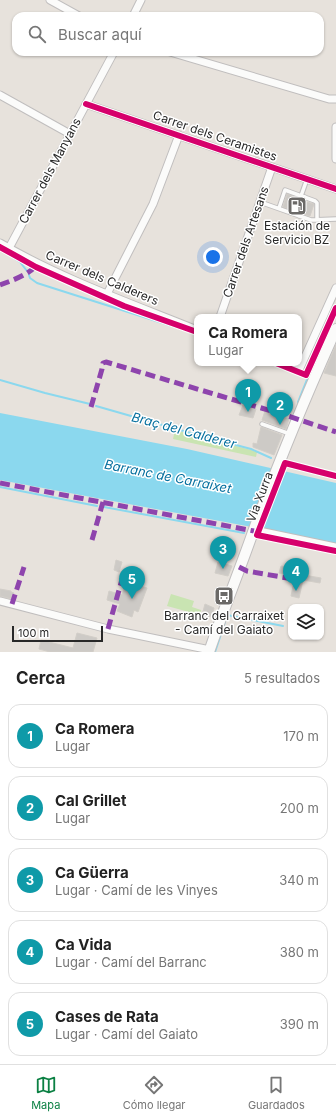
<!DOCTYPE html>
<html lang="es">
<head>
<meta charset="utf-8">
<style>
  :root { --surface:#fff; --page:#f2f2f2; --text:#222; --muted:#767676; --line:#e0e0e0; --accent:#0b8043 }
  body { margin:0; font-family:Inter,sans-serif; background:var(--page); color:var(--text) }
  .controls { position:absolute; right:12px; bottom:12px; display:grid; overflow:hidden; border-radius:8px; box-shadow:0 1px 3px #0004 }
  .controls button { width:36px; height:36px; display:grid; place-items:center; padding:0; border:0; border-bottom:1px solid var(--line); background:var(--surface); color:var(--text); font:20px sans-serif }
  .scale { position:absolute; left:12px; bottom:10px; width:91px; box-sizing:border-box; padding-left:4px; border:2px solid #282828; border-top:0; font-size:11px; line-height:14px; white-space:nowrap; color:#282828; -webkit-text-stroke:3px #fff; paint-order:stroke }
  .you { position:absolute; left:213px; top:257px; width:14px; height:14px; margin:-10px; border:3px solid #fff; border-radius:50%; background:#1a73e8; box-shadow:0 0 0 6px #1a73e833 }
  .badge { display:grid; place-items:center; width:26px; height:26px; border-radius:50%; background:var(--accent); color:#fff; font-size:13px; font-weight:700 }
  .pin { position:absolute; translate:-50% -33px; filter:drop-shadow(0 1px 2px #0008) }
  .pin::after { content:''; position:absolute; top:21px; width:14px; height:12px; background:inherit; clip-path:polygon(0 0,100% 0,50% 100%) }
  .popup { position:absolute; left:194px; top:314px; width:108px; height:52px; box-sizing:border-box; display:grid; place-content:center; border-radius:8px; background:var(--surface); filter:drop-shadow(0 1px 3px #0005); font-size:13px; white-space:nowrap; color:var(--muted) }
  .popup b { font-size:15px; color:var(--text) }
  .popup::after { content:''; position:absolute; left:50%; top:100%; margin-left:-8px; border:8px solid transparent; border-top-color:var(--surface) }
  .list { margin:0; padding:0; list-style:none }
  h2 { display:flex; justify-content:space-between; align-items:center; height:52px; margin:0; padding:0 16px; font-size:17px }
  h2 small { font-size:13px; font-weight:400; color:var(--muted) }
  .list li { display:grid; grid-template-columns:26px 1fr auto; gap:12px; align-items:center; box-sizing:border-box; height:64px; margin:0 8px 8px; padding:0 8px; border:1px solid var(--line); border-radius:12px }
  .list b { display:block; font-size:15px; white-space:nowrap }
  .list p { margin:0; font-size:13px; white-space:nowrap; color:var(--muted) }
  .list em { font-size:13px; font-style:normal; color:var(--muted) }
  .icon { flex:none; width:22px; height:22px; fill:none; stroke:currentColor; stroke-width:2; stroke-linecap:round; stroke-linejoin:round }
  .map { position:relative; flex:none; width:336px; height:652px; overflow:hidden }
  .search { position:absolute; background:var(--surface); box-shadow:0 1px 3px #0004; left:12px; right:12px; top:12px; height:44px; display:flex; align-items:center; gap:10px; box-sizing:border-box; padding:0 14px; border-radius:12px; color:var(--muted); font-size:15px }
  .sheet { height:412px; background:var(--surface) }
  nav { display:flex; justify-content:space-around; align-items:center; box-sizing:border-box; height:56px; border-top:1px solid var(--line); background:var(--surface); font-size:11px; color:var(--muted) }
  nav a { display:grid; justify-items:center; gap:2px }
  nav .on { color:var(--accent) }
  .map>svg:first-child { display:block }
  .green { fill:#c9e4b2 }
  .water { fill:#8bd8ee }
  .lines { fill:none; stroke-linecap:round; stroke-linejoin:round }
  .stream { stroke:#8bd8ee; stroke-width:2 }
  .building { fill:#cdcac6; stroke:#d2cec8 }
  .service-casing { stroke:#c0bebe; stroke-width:5.5 }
  .minor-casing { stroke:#c0bebe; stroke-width:9 }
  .tertiary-casing { stroke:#c0bebe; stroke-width:11 }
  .secondary-casing { stroke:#c0bebe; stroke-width:12 }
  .service { stroke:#fbfbfa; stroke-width:3.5 }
  .minor { stroke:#fbfbfa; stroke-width:7 }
  .tertiary { stroke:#fbfbfa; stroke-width:9 }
  .secondary { stroke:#fbfbfa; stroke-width:10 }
  .quiet { stroke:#8e44ad; stroke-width:5; stroke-dasharray:10 5; stroke-linecap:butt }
  .cycleway-casing { stroke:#fff; stroke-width:8 }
  .cycleway { stroke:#d6006c; stroke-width:6 }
  .labels { text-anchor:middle; stroke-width:3; stroke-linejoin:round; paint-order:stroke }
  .street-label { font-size:12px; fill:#282828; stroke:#fff }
  .poi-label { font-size:12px; fill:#282828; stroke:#fff }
  .water-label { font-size:13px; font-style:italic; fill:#056f9e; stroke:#fff }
</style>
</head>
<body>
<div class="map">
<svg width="336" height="652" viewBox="0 0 336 652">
  <rect width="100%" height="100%" fill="#e7e2dc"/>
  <!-- green -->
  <path class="green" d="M 175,430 L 251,450 L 257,452 L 256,457 L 173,439 Z
    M 171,594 L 194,601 L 192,607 L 201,610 L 200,615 L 167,606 Z"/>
  <!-- water -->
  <path class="water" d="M 0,413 L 187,449 L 336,483 L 336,544 L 268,530 L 0,480 Z"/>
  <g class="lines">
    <!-- stream -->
    <path class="stream" d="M 0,249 L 20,262 L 27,271
      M 29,275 L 30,278 L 37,283 L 197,334
      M 269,363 L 308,377 L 332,325
      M 0,380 L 45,393 L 90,404
      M 298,402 L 308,377
      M 96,406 L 187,432 L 251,449 L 271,458
      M 0,487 L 97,506
      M 104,507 L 244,533
      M 227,615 L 283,626
      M 215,652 L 227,616"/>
  </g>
  <!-- building -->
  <path class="building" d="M 287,194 L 301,199 L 298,209 L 293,207 L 292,210 L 283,207 Z
    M 307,202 L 314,204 L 310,216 L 303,214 Z
    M 336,345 L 336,376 L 324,373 Z
    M 243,405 L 256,409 L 253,418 L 239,415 Z
    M 265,411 L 289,419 L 286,429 L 262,420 Z
    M 261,427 L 282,435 L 274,455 L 253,447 L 253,443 L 257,444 Z
    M 116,560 L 122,562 L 119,572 L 114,570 Z
    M 218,562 L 232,566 L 228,576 L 215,573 Z
    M 281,566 L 297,568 L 295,576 L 279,573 Z
    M 298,574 L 321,578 L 320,583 L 303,580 L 299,598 L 291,596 L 293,586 L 295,586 Z
    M 126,582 L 147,588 L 138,612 L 134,610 L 132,617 L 117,611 L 120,604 L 107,600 L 109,591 L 122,595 Z
    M 0,589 L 11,591 L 11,592 L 14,593 L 12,599 L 0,596 Z
    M 205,604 L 214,608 L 212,617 L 202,615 Z
    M 77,633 L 97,638 L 93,652 L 50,652 L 39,649 L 41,640 L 73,648 Z"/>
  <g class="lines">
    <defs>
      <path id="service" d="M 301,196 L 307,179
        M 260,202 L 311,220 L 336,219
        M 279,208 L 285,190 L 315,201 L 317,203 L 317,220
        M 299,216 L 305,197
        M 262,424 L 290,434"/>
      <path id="minor" d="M 50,0 L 79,16
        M 133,16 L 141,0
        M 170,52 L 329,99 L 336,99
        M 0,95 L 70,134
        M 86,104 L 336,189
        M 336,127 L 336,159
        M 0,243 C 62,279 130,303 197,330
        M 9,248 L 114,52
        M 107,294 L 153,204 L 179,135
        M 220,317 L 272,167
        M 281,363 L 299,370 L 336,288
        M 0,601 L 108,629 L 210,650"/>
      <path id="tertiary" d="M 254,531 L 336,548"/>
      <path id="secondary" d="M 209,652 C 223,611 239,572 253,532 C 278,463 306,396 336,329"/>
    </defs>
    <!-- service casing -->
    <use href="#service" class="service-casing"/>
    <!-- minor casing -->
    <use href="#minor" class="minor-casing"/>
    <!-- tertiary casing -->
    <use href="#tertiary" class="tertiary-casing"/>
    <!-- secondary casing -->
    <use href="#secondary" class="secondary-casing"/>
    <!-- service -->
    <use href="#service" class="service"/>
    <!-- minor -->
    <use href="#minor" class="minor"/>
    <!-- tertiary -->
    <use href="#tertiary" class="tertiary"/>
    <!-- secondary -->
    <use href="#secondary" class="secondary"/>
    <!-- quiet -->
    <path class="quiet" d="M 0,285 C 13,280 28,275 37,265
      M 91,407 L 102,369 L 103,363 L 106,362 L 285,415 L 336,432
      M 0,483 L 254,531
      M 92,540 L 103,502
      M 239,567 L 247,571 L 293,579
      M 12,604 L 24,567
      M 108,629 L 123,576 L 120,574"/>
    <defs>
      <path id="cycleway" d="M 86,104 L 336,189
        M 0,247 L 36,267 L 124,306 L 197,332
        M 276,363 L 306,375 L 336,308
        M 336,476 L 285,463 L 257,535 L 336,551"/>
    </defs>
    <!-- cycleway casing -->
    <use href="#cycleway" class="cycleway-casing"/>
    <!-- cycleway -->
    <use href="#cycleway" class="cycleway"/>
  </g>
  <!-- icons -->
  <defs>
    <symbol id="fuel-square" viewBox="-11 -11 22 22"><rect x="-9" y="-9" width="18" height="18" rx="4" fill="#6b6967" stroke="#fff"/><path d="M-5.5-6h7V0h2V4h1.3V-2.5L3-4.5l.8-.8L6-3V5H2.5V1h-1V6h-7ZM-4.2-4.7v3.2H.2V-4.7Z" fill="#fff"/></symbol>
    <symbol id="bus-square" viewBox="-11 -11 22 22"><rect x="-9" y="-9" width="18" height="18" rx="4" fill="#6b6967" stroke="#fff"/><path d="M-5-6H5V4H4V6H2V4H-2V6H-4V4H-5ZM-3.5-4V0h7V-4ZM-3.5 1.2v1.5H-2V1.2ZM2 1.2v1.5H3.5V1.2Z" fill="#fff"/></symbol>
  </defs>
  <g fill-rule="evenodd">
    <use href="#fuel-square" x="286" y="195" width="22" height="22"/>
    <use href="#bus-square" x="213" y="585" width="22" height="22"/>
  </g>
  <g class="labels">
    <!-- street labels -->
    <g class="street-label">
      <text transform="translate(215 136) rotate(19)" y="4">Carrer dels Ceramistes</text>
      <text transform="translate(50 171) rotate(-62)" y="4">Carrer dels Manyans</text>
      <text transform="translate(246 242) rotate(-71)" y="4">Carrer dels Artesans</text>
      <text transform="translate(102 278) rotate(23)" y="4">Carrer dels Calderers</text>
      <text transform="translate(260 497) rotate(-69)" y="4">Via Xurra</text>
    </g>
    <!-- poi labels -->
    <g class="poi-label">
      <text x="297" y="230">Estación de<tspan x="297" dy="14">Servicio BZ</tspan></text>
      <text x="224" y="620">Barranc del Carraixet<tspan x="224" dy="14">- Camí del Gaiato</tspan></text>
    </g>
    <!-- water labels -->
    <g class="water-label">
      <text transform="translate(184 430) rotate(15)" y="5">Braç del Calderer</text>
      <text transform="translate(168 476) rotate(11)" y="5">Barranc de Carraixet</text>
    </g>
  </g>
</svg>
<div class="controls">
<button><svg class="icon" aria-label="layers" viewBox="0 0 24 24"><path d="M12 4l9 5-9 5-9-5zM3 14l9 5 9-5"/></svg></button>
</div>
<div class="scale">100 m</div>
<div class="you"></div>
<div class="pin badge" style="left:248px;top:412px;background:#0f9aa8">1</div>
<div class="popup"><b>Ca Romera</b>Lugar</div>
<div class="pin badge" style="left:280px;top:425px;background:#0f9aa8">2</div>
<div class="pin badge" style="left:223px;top:569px;background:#0f9aa8">3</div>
<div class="pin badge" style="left:296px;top:591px;background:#0f9aa8">4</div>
<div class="pin badge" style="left:132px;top:599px;background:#0f9aa8">5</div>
<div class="search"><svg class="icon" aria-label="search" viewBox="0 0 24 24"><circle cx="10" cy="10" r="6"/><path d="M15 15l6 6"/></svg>Buscar aquí</div>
</div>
<section class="sheet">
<h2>Cerca<small>5 resultados</small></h2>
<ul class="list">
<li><span class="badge" style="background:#0f9aa8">1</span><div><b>Ca Romera</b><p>Lugar</p></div><em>170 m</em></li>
<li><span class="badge" style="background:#0f9aa8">2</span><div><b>Cal Grillet</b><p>Lugar</p></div><em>200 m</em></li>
<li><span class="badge" style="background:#0f9aa8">3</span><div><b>Ca Güerra</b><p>Lugar · Camí de les Vinyes</p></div><em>340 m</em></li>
<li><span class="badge" style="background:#0f9aa8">4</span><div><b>Ca Vida</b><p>Lugar · Camí del Barranc</p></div><em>380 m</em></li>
<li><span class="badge" style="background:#0f9aa8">5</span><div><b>Cases de Rata</b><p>Lugar · Camí del Gaiato</p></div><em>390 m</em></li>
</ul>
</section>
<nav>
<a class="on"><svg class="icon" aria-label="map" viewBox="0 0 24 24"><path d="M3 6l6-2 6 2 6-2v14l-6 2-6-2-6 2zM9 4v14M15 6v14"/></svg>Mapa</a>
<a><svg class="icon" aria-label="directions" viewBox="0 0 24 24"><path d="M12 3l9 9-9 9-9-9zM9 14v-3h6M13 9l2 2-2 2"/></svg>Cómo llegar</a>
<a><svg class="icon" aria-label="saved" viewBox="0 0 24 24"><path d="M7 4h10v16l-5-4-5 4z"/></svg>Guardados</a>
</nav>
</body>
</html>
